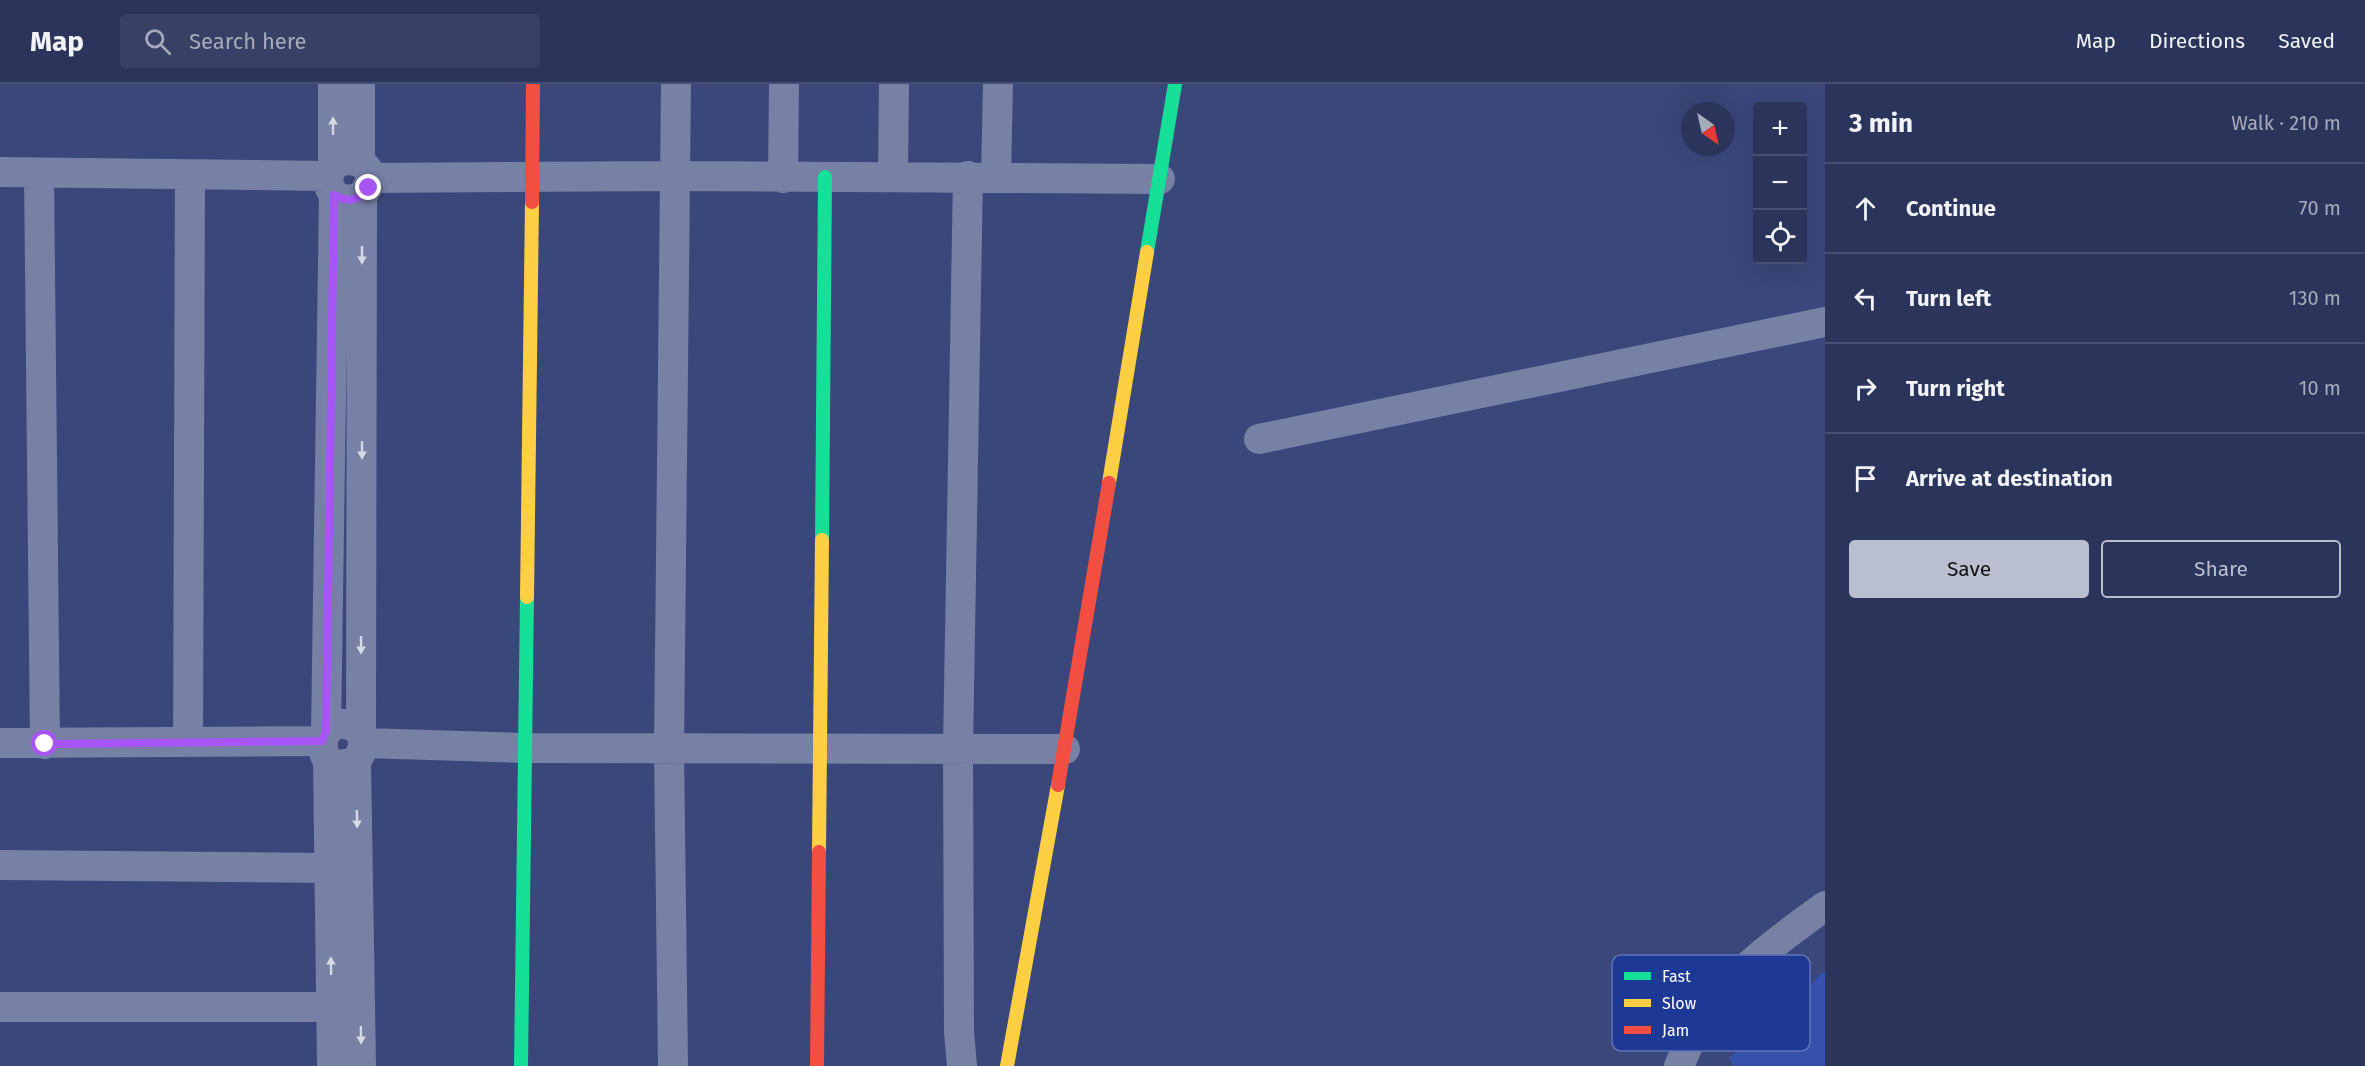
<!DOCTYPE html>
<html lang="en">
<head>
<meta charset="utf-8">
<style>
  :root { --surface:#2b355c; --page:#374065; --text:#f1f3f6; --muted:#a6abbb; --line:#475072; --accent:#babfd0 }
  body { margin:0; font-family:"Fira Sans",sans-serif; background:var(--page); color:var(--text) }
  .controls { position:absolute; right:18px; top:18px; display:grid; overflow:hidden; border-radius:6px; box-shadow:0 6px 24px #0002 }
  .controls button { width:54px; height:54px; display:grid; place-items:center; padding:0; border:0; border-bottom:2px solid var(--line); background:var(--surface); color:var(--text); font:30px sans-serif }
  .compass { position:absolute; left:1681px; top:18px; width:54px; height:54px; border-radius:50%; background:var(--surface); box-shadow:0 6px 24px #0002; rotate:146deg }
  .stop { position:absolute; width:18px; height:18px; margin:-14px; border:4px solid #a855f7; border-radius:50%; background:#fff }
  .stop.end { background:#a855f7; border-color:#fff; box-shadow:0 2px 6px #0008 }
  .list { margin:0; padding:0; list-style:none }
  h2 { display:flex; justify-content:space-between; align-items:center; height:78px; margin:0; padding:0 24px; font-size:26px }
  h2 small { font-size:20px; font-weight:400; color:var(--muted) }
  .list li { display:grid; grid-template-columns:39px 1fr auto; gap:18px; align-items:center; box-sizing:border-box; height:90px; padding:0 24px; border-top:2px solid var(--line) }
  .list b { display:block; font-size:22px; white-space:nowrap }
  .list em { font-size:20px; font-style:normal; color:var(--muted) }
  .actions { display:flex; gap:12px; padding:18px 24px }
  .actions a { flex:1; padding:14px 0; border:2px solid var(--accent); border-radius:6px; text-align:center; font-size:21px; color:var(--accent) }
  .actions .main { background:var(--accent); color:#111 }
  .icon { flex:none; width:33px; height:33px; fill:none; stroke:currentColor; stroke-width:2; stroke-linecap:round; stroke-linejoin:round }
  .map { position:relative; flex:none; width:1825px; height:982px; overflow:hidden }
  header { display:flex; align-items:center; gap:36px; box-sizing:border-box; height:84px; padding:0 30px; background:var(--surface); border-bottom:2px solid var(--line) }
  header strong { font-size:28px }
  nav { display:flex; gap:33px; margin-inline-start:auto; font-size:21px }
  .search { width:420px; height:54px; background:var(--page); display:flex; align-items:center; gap:15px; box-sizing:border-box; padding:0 21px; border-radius:6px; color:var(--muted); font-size:22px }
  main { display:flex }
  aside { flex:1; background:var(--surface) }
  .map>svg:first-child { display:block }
  .green { fill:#3651ac }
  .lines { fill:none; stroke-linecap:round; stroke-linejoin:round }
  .street { stroke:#7781a5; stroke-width:30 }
  .fast { stroke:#16e098; stroke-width:14 }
  .slow { stroke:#ffcf43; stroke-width:14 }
  .jam { stroke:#f24e42; stroke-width:14 }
  .oneway { fill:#d6d9e4 }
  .route { stroke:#a855f7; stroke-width:8 }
  .key { fill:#1e3895; stroke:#6274b5; stroke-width:1.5 }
  .key-label { font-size:16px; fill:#fff }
</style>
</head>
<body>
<header>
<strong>Map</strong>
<div class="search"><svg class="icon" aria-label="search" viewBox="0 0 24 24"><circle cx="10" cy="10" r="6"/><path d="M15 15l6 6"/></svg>Search here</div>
<nav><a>Map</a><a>Directions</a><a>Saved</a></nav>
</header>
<main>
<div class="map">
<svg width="1825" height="982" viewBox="0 0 1825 982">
  <rect width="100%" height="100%" fill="#39477a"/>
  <!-- green -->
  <path class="green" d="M 1825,887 L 1825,982 L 1734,982 L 1729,974 Z"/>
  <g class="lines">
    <!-- street -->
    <path class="street" d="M 360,0 L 360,78
      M 333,83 L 333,0
      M 0,88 L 329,92
      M 39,90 L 45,660
      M 893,92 L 894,0
      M 996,93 L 998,0
      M 370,94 L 675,92 L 1160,95
      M 783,94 L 784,0
      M 1259,355 L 1825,238
      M 326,648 L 334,111
      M 361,649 L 362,112 C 393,72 321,62 329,101 C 333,117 350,118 362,112
      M 188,658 L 190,92
      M 0,659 L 322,657
      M 364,659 L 526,664 L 1065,665
      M 328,676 L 332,982
      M 356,677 C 309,697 316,626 352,642 C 367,649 365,665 356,677 L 361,982
      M 0,781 L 329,784
      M 0,923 L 332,923
      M 673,982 L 669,664 L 676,0
      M 962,982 L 959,948 L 958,663 L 968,92
      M 1679,982 C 1689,958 1701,933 1718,913 C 1748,877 1787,850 1825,822"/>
    <!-- fast -->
    <path class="fast" d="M 1147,168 L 1175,0
      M 822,456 L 825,93
      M 521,982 L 527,513"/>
    <!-- slow -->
    <path class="slow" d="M 1109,399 L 1147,168
      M 527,513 L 532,118
      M 819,768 L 822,456
      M 1007,982 L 1058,701"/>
    <!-- jam -->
    <path class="jam" d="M 532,118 L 533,0
      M 1058,701 L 1109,399
      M 817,982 L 819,768"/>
  </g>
  <!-- one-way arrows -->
  <defs><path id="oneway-solid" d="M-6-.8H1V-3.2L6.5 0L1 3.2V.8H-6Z" transform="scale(1.5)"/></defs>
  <g class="oneway">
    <use href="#oneway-solid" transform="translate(333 42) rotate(-90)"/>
    <use href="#oneway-solid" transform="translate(362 171) rotate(90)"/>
    <use href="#oneway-solid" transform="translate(362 366) rotate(90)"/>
    <use href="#oneway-solid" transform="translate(361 561) rotate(90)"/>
    <use href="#oneway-solid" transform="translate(357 735) rotate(89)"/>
    <use href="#oneway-solid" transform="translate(331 882) rotate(-91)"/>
    <use href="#oneway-solid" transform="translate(361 951) rotate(89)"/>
  </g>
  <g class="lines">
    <!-- route -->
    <path class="route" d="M 45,660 L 322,657 L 326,648 L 334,111 C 349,119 358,117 369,104"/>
  </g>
  <!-- legend -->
  <rect x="1612" y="871" width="198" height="96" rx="9" class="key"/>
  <rect x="1624" y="888" width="27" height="8" fill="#16e098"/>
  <rect x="1624" y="915" width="27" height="8" fill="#ffcf43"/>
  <rect x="1624" y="942" width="27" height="8" fill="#f24e42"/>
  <g class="key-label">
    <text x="1662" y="898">Fast</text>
    <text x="1662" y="925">Slow</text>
    <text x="1662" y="952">Jam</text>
  </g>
</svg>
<div class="controls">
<button>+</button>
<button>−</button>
<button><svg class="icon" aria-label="locate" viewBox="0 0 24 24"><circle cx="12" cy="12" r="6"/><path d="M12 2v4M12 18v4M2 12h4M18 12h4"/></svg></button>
</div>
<svg class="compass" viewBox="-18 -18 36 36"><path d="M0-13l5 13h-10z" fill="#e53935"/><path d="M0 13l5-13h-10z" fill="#a6abbb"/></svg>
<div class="stop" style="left:45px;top:660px"></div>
<div class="stop end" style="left:369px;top:104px"></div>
</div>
<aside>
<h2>3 min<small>Walk · 210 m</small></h2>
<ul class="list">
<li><svg class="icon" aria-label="ahead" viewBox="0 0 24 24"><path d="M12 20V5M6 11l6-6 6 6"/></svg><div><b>Continue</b></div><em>70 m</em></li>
<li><svg class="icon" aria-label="left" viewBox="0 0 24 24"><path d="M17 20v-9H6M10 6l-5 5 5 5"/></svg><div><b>Turn left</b></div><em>130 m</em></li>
<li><svg class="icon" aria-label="right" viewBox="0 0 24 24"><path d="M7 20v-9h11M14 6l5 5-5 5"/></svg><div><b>Turn right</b></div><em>10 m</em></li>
<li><svg class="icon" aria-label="arrive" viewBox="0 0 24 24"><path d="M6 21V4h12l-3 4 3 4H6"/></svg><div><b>Arrive at destination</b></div></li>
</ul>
<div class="actions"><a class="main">Save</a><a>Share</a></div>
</aside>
</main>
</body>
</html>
